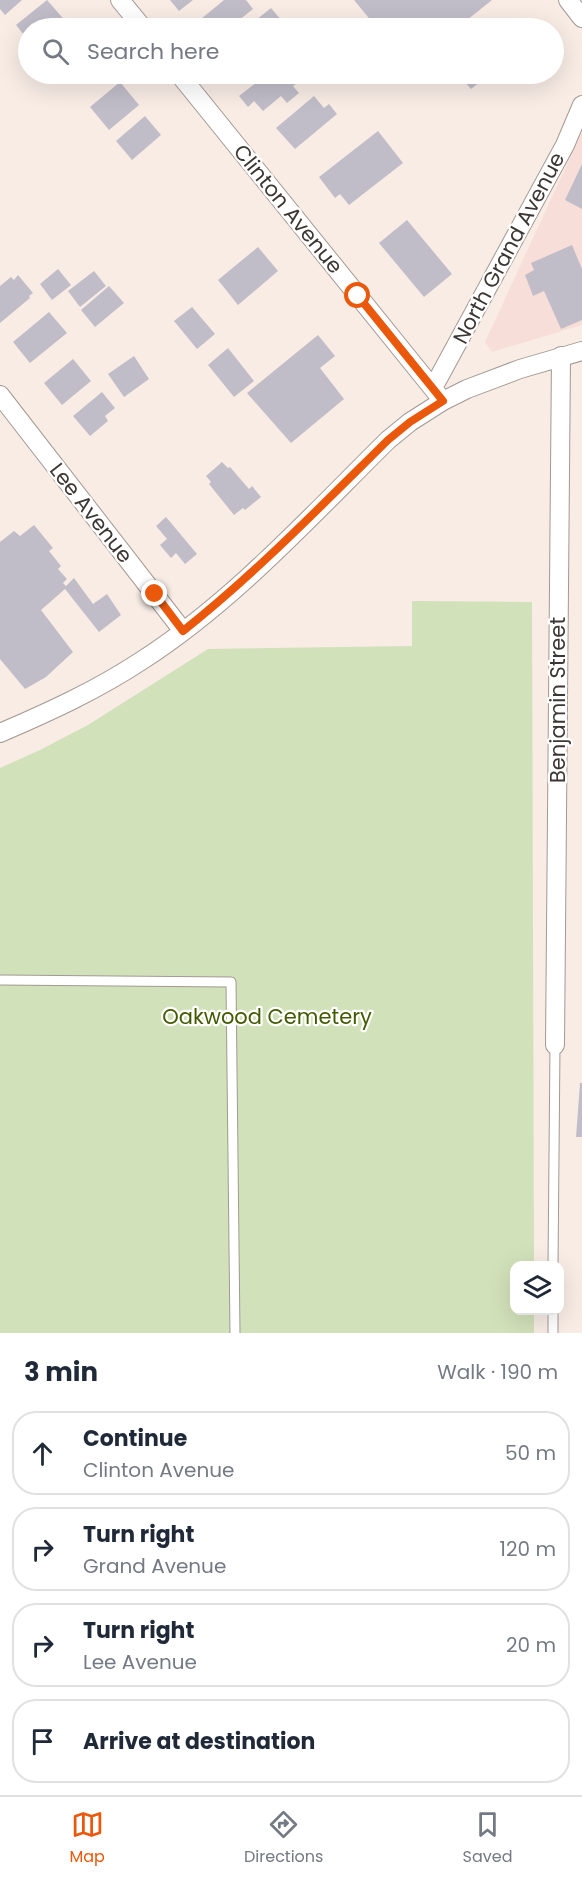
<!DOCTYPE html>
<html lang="en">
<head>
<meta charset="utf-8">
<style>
  :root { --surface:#fff; --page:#f6f6f7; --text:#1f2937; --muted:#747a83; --line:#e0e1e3; --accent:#ea580c }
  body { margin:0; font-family:Poppins,sans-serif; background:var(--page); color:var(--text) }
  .controls { position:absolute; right:18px; bottom:18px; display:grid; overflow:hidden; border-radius:12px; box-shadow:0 6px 24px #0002 }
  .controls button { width:54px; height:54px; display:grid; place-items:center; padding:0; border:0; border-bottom:2px solid var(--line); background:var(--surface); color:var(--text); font:30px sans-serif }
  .stop { position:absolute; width:18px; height:18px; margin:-14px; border:4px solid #ea580c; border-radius:50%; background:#fff }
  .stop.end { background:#ea580c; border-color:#fff; box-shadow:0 2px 6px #0008 }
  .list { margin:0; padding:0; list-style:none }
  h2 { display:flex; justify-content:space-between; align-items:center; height:78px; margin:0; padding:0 24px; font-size:26px }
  h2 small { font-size:20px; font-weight:400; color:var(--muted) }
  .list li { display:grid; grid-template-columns:39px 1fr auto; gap:18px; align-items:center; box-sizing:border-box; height:84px; margin:0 12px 12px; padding:0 12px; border:2px solid var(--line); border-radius:24px }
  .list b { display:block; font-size:22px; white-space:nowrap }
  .list p { margin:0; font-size:20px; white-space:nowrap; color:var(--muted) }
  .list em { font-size:20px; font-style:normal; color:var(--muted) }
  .icon { flex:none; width:33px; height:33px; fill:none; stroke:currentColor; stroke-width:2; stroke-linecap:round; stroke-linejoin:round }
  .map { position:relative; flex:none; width:582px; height:1333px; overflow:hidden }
  .search { position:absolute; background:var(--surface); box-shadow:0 6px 24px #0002; left:18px; right:18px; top:18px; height:66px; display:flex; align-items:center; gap:15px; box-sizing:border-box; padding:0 21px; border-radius:33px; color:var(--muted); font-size:22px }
  .sheet { height:462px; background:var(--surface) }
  nav { display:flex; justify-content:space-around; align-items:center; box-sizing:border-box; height:84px; border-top:2px solid var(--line); background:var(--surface); font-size:16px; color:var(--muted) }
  nav a { display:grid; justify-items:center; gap:3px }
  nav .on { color:var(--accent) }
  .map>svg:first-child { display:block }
  .commercial { fill:#f8ded9 }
  .green { fill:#d1e1b9 }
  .building { fill:#c1bdc8 }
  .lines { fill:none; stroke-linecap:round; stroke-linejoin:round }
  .lane-casing { stroke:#a39993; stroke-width:11 }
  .street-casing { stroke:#a39993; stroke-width:20 }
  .lane { stroke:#fff; stroke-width:9 }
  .street { stroke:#fff; stroke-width:18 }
  .route { stroke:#ea580c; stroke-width:8 }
  .labels { text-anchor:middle; stroke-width:4.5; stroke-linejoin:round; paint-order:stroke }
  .street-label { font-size:21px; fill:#3c3735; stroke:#fff }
  .park-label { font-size:21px; fill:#435b00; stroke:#fff }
</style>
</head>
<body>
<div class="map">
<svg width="582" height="1333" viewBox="0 0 582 1333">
  <rect width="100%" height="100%" fill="#f8ece5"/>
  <!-- commercial -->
  <path class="commercial" d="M 582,132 L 582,325 L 492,352 L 485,342 Z"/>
  <!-- green -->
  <path class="green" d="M 412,601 L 532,602 L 534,1265 L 514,1266 L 514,1310 L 534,1311 L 534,1333 L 0,1333 L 0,768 L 40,750 L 88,725 L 208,649 L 412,646 Z"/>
  <!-- building -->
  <path class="building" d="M 0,0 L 22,0 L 5,15 L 0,9 Z
    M 47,0 L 68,24 L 63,28 L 28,28 L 28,40 L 16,25 Z
    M 170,0 L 193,0 L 179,11 Z
    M 224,0 L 246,0 L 253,9 L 229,28 L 199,28 L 195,24 Z
    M 354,0 L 492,0 L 457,28 L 377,28 Z
    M 271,8 L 288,28 L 246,28 Z
    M 267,74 L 287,74 L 296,84 L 293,86 L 299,93 L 287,103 L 281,96 L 263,111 L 254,101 L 248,107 L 239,96 Z
    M 458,74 L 490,74 L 471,89 Z
    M 120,82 L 139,105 L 109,130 L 90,107 Z
    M 314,96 L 324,108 L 329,104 L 337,114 L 295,149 L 276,128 Z
    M 145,116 L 161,135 L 132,160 L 116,141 Z
    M 378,131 L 403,163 L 349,205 L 340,194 L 335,198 L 319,177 Z
    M 582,164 L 582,209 L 565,200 Z
    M 407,220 L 452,274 L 424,297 L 379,243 Z
    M 572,245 L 582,269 L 582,320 L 561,329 L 544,291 L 533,296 L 525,275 L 534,270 L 531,263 Z
    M 258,247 L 278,271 L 238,305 L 218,280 Z
    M 58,269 L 71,285 L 52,300 L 40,284 Z
    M 94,271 L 106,286 L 80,307 L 68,291 Z
    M 18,275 L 33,293 L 29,296 L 30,298 L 0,323 L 0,286 L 11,277 L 14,280 Z
    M 109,286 L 124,303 L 95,327 L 81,310 Z
    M 192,307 L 215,334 L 197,349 L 174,321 Z
    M 49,312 L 67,333 L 30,363 L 13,342 Z
    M 318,335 L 335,356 L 320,368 L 344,399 L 291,443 L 247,393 Z
    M 228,348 L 254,381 L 234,397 L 208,365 Z
    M 134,356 L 149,379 L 124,397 L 108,374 Z
    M 73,359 L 91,381 L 62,405 L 44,383 Z
    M 102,392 L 115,408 L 105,416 L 108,421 L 90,436 L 73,416 Z
    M 222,462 L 228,468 L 230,467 L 249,489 L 252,486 L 261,497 L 245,510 L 243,508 L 234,515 L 209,484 L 211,482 L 206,476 Z
    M 166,517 L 197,554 L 185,564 L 176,553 L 171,558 L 160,545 L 167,539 L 156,526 Z
    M 34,525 L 53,548 L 49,551 L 61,566 L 58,569 L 67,579 L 63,583 L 66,586 L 74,578 L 93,604 L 107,594 L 121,615 L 99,632 L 65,589 L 41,610 L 73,652 L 46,677 L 25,689 L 0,659 L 0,542 L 14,531 L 20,536 Z
    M 580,1083 L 582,1083 L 582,1137 L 576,1137 Z"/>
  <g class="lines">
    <defs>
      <path id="lane" d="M 0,980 L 231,982 L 235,1333
        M 553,1266 L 555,1045
        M 553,1333 L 553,1310"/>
      <path id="street" d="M 120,0 L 143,28
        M 568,0 L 582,18
        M 179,74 L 443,401
        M 433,388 L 565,145 L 582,105
        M 0,395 L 183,631
        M 0,733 C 49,712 97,690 141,661 C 233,602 311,516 388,440 L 410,422 L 443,401 L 467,389 L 520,369 L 582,351
        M 555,1045 L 561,356"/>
    </defs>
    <!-- lane casing -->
    <use href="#lane" class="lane-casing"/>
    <!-- street casing -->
    <use href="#street" class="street-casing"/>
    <!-- lane -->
    <use href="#lane" class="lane"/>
    <!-- street -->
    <use href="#street" class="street"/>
  </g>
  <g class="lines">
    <!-- route -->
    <path class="route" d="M 155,594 L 183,631 C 256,573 321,506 388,440 L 410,422 L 443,401 L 358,296"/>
  </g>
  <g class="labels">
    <!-- street labels -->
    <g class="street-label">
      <text transform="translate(288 209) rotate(51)" y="7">Clinton Avenue</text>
      <text transform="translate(509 248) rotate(-62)" y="7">North Grand Avenue</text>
      <text transform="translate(91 513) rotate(52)" y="7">Lee Avenue</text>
      <text transform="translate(558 700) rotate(-90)" y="7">Benjamin Street</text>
    </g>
    <!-- park labels -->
    <g class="park-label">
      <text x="267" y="1024">Oakwood Cemetery</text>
    </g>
  </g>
</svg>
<div class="controls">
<button><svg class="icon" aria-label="layers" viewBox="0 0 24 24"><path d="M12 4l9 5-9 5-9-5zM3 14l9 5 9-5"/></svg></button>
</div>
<div class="stop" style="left:358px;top:296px"></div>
<div class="stop end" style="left:155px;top:594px"></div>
<div class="search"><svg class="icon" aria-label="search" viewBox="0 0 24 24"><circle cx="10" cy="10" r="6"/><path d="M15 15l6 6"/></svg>Search here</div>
</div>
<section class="sheet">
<h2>3 min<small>Walk · 190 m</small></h2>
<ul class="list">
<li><svg class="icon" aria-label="ahead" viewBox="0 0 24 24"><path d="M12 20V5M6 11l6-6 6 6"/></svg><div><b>Continue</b><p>Clinton Avenue</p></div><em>50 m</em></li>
<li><svg class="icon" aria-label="right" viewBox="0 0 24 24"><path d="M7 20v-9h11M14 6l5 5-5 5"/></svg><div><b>Turn right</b><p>Grand Avenue</p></div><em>120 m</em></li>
<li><svg class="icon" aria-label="right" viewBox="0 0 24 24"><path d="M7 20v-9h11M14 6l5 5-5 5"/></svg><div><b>Turn right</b><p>Lee Avenue</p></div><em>20 m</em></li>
<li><svg class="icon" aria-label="arrive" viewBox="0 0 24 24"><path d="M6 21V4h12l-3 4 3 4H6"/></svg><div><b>Arrive at destination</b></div></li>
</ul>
</section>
<nav>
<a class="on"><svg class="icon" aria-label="map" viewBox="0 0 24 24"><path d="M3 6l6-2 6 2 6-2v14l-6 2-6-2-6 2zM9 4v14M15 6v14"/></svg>Map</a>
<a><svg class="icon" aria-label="directions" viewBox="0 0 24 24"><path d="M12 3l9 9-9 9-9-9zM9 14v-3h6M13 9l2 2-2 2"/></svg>Directions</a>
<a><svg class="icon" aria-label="saved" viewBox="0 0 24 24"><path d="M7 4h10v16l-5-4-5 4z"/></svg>Saved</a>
</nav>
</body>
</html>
